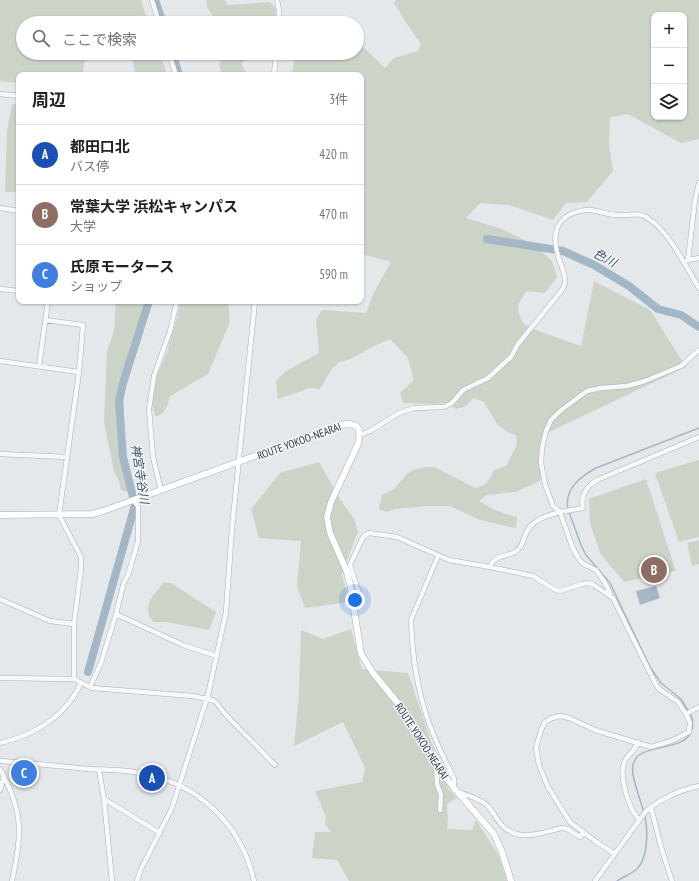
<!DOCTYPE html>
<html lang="ja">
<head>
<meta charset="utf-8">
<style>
  :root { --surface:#fff; --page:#f6f6f6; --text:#202124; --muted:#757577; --line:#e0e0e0; --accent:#b45309 }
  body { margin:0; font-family:"PT Sans Narrow","Noto Sans JP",sans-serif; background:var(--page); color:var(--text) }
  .controls { position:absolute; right:12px; top:12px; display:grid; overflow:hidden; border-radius:8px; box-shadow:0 1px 3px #0004 }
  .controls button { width:36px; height:36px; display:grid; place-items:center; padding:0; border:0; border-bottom:1px solid var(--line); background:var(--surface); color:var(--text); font:20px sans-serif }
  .you { position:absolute; left:355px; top:600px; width:14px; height:14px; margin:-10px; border:3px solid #fff; border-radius:50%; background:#1a73e8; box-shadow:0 0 0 6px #1a73e833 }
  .badge { display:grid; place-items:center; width:26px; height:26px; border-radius:50%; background:var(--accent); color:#fff; font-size:13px; font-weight:700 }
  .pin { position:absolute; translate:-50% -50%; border:2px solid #fff; box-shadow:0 1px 4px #0006 }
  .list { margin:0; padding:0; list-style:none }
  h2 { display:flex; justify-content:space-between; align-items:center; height:52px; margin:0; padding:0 16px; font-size:17px }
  h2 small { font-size:13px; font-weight:400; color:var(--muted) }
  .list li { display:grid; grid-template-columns:26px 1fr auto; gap:12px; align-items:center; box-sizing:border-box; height:60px; padding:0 16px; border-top:1px solid var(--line) }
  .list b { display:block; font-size:15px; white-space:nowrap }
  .list p { margin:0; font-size:13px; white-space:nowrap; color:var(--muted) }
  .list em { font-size:13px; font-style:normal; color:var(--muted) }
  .icon { flex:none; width:22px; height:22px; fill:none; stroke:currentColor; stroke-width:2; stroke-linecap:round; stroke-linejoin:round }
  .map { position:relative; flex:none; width:699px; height:881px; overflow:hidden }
  .search { position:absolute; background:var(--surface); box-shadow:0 1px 3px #0004; left:16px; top:16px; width:348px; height:44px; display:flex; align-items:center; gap:10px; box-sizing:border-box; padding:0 14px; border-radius:22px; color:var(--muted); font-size:15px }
  .panel { position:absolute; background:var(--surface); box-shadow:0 1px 3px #0004; left:16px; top:72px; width:348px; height:232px; border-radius:8px }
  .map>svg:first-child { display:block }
  .green { fill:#cbd4c7; fill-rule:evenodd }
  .water { fill:#a4b7c7 }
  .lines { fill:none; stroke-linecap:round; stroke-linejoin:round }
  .stream { stroke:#a4b7c7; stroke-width:1.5 }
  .river { stroke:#a4b7c7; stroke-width:8 }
  .minor-casing { stroke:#aaafb5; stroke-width:5.5 }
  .major-casing { stroke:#a5adb6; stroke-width:7 }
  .minor { stroke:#f7f8fa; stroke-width:4.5 }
  .major { stroke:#fff; stroke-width:6 }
  .labels { text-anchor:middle; stroke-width:3; stroke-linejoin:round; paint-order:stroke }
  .street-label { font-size:11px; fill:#2e3642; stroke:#f4f6f8 }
  .water-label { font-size:12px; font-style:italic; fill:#3c5772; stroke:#f4f6f8 }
</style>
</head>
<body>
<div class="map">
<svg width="699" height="881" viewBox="0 0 699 881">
  <rect width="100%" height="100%" fill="#e5e8eb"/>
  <!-- green -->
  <path class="green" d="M 0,0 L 141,0 L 148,23 L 23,23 L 23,53 L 117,53 L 115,56 C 104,62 101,61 91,53 L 84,63 L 83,75 L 19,75 L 19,83 L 0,81 Z
    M 206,0 L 225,0 L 227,5 L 270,2 L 276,9 L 275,23 L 217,23 L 207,7 Z
    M 396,0 L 699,0 L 699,139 L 681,143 L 628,114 L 610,117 L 609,144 L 613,171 L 587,202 L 566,203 L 553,220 L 509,205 L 480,203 L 466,218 L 502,229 L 535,245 L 552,261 L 557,277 L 545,293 L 526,291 L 518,305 L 519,314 L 524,324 L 538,331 L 581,346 L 594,281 L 650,310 L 686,367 L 543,435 L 538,458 L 542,480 L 516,492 L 487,495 L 479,501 L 497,511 L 517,517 L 516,528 L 480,520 L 450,506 L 428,506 L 395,509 L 387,512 L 379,509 L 382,495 L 394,489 L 407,474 L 413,470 L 426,467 L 435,467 L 475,488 C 487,486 489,480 494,470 L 506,466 L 517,445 L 516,435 L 509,433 L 498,425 L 484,402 L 474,398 L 464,407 L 456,409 L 446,403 L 432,404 L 403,403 L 400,393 L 414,380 L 408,358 L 390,339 L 370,348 L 351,359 L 339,362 L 331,370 L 320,389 L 310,388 L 278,399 L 276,381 L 286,371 L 319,353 L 316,320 L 322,310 L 366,313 L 374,292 L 391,262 L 361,254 L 361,75 L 292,75 L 295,53 L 357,53 L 357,41 L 385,68 L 394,58 L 418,51 L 421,44 L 409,27 L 394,3 ZM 654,15 L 684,15 L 684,117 L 654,117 Z
    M 299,16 L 335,20 L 339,23 L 298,23 Z
    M 130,53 L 160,53 L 167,75 L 136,75 Z
    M 223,53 L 256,53 L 241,63 L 247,75 L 223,75 L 219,66 Z
    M 12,104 L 19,104 L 19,192 L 5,192 L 7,131 Z
    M 116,301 L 152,301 L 124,394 L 124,440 L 128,492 L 121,490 L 119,481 L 114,471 L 104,422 L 107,351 L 114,331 Z
    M 180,301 L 228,301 L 230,322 L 208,374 L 170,396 C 167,406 166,415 155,416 L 152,403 L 157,376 L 167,352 L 178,314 Z
    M 699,460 L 699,537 L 679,542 L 655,473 Z
    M 319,462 L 338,496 L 354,519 L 358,531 L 342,574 L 349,602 L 305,608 L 297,586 L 301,541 L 259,538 L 251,509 L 280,473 Z
    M 646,479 L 676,571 L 624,582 L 600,553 L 590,523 L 589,499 Z
    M 699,540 L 699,564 L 692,566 L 687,543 Z
    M 164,582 L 171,583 L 216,612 L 209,630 L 167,622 L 153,622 C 141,605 153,596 164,582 Z
    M 351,629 L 362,669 L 408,673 L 431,741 L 445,770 L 448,789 L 457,798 L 447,804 L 448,819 L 447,829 L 472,830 L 476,820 L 499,856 L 507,881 L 349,881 L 337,860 L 312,858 L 315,832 L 331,832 L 325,824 L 326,817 L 315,791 L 362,782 L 365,768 L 343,722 L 294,746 L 299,694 L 301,630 L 323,639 Z"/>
  <!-- water -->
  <path class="water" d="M 656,586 L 660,598 L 640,605 L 636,591 Z"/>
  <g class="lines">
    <!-- stream -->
    <path class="stream" d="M 568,509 C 564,489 580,477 596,468 L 699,428
      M 569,512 L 581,545 L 586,555 L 610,583 L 650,667 L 661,683 L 681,699 L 688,711
      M 644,813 C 641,801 630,775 633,765 C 634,762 636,757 639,755 C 653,745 688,749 692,729 C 693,724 693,718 690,714
      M 617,881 C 623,877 633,873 638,868 C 648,856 648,831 645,816"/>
    <!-- river -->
    <path class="river" d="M 155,0 L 163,23
      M 172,53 L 179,75
      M 487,239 L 563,251 L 594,265 L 629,286 L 658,309 L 681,315 L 699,327
      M 88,672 L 135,505 L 123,457 L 119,401 L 123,383 L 149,301"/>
    <defs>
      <path id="minor" d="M 152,0 L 159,23
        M 277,0 L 279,10 L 278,23
        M 169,53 L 176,75
        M 274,75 L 276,53
        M 0,94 L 19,96
        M 0,208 L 19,211
        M 688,260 L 699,258
        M 685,262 L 688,260 L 695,200 L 699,183
        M 0,289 L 19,291
        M 45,320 L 83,325 L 79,372
        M 0,361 L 79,372 L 59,515 L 81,557 L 81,569 L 74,624 L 74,679
        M 39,366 L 48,301
        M 360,435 L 370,431 L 399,413 L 414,408 L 444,407 L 452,403 L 463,390 L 488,378 L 511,357 L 518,344 L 562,290 C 563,288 565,285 565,282 C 566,277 563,272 562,267 C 557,255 552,239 558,226 C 565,213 582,208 596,211 C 603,212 609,215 617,215 C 628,216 639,211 649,219 C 670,233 686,267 699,288
        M 0,454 L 67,457
        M 161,490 L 153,457 L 149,409 L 154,376 L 170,331 L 177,301
        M 438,556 L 411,620 C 412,650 416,682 425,711 C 431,733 444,758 454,779 L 454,788
        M 490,567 L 533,576 L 554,589 L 560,591 L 582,584 L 588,583 L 594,585 L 613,598 L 655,683 L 659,689 L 678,702 L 686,714
        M 610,596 L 610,593 L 604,581 L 596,570 L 582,563 L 577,556 L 572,546 L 560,512 L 553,506 L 545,484 L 541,463 L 542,448 L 546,431 L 551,420 L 560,411 L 587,391 L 601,388 L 627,386 L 645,381 L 681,366 L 699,350
        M 0,599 L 50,621 L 74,624
        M 353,601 L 359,593 L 350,565 L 361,541 L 364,536 L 369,533 L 397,537 L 449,560 L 490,567 C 494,555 505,557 515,552 C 523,547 523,539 527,531 C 536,514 566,511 583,508 C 580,496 587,486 597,480 L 699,437
        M 116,614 L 183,645 L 217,656
        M 0,678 L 74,679 L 92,688 L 193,696 L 212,700 L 216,702 L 225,714 L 275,765
        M 90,687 L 101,663 L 116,614 L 124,582 L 128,575 L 138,541 L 138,506 L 133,500
        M 638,742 C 635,752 627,754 624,763 C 619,777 629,809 639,820
        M 0,743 C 35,735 66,716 81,683
        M 0,761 C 29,763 59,766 88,769 C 105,770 123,769 140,773 C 197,783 241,823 254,881
        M 436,765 L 437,784 L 441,795 L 440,810
        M 0,769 C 24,813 22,833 12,881
        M 99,770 L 104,799 L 112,881
        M 0,790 L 4,776
        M 457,792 C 465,794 482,800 488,806 C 497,817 500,829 516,834 C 530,838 549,831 562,828 L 567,829 L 580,837 L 584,832
        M 104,799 L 160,833
        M 651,807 L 661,847 L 672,881
        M 615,854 L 595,841 L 570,822 L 548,787 L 539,765 L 536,748 L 541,730 L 545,722 L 552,718 L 560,716 L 569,718 L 595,730 L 651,747 L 671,741 L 689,732 L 690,723 L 686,714 L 699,707
        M 137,881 L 141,869 L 172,808 L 208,695 L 226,612 L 232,528 L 255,301
        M 595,881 L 646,811 C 662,798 679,790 699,786"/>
      <path id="major" d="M 0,515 L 92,514 L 103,511 L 340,425 C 358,421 362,428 358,444 L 331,502 L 327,517 L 330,533 L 347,572 L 350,584 L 361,654 L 373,673 L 401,707 L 416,730 L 436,765 L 454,788 L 494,834 L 502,852 L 511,881"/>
    </defs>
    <!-- minor casing -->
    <use href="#minor" class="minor-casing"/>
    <!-- major casing -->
    <use href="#major" class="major-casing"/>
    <!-- minor -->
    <use href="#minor" class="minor"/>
    <!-- major -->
    <use href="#major" class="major"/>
  </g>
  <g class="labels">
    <!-- street labels -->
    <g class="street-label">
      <text transform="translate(299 441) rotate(-20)" y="4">ROUTE YOKOO-NEARAI</text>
      <text transform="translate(422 741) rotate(57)" y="4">ROUTE YOKOO-NEARAI</text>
    </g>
    <!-- water labels -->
    <g class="water-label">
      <text transform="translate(605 258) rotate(29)" y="4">色川</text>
      <text transform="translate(140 474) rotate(81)" y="4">神宮寺谷川</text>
    </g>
  </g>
</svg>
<div class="controls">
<button>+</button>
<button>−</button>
<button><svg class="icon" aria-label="layers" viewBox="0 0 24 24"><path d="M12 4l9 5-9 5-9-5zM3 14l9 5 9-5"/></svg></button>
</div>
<div class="you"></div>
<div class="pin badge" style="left:152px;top:778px;background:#1a4fb4">A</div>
<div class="pin badge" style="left:654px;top:570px;background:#8d6e63">B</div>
<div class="pin badge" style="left:24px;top:773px;background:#3f7fe0">C</div>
<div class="search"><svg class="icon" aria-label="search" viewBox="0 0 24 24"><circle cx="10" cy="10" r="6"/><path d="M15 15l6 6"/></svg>ここで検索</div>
<section class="panel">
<h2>周辺<small>3件</small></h2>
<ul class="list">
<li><span class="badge" style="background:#1a4fb4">A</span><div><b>都田口北</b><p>バス停</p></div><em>420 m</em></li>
<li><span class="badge" style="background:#8d6e63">B</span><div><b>常葉大学 浜松キャンパス</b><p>大学</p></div><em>470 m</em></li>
<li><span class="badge" style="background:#3f7fe0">C</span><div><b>氏原モータース</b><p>ショップ</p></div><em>590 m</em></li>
</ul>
</section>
</div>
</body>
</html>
